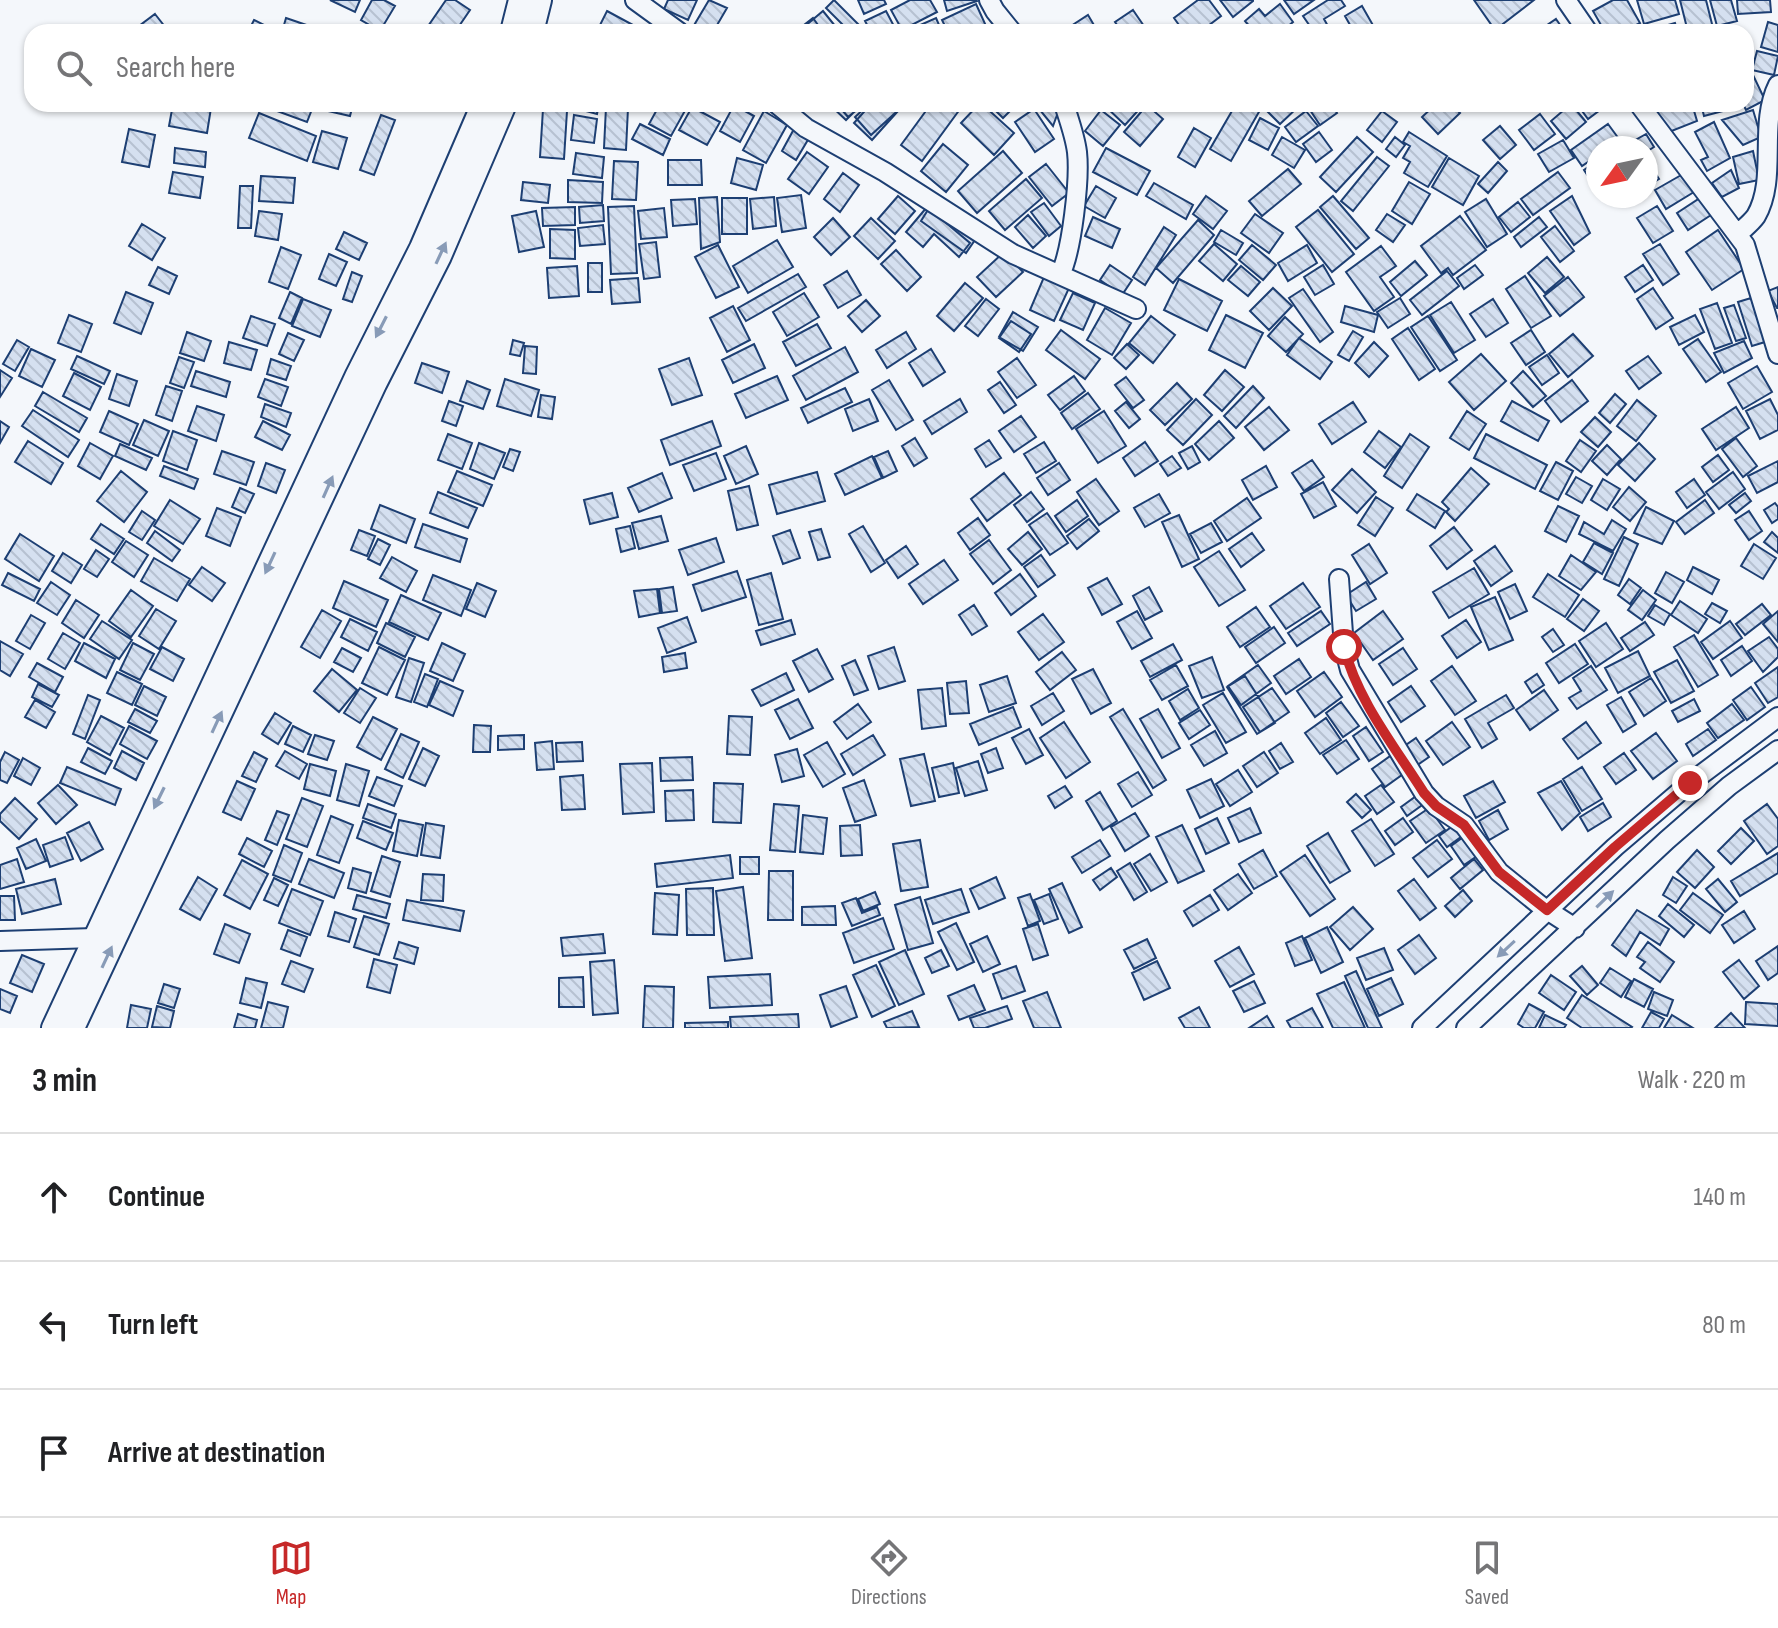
<!DOCTYPE html>
<html lang="en">
<head>
<meta charset="utf-8">
<style>
  :root { --surface:#fff; --page:#f6f6f6; --text:#202124; --muted:#757577; --line:#e0e0e0; --accent:#c62828 }
  body { margin:0; font-family:"Sofia Sans Condensed",sans-serif; background:var(--page); color:var(--text) }
  .compass { position:absolute; left:1586px; top:136px; width:72px; height:72px; border-radius:50%; background:var(--surface); box-shadow:0 2px 6px #0004; rotate:237deg }
  .stop { position:absolute; width:24px; height:24px; margin:-18px; border:6px solid #c62828; border-radius:50%; background:#fff }
  .stop.end { background:#c62828; border-color:#fff; box-shadow:0 2px 8px #0008 }
  .list { margin:0; padding:0; list-style:none }
  h2 { display:flex; justify-content:space-between; align-items:center; height:104px; margin:0; padding:0 32px; font-size:34px }
  h2 small { font-size:26px; font-weight:400; color:var(--muted) }
  .list li { display:grid; grid-template-columns:52px 1fr auto; gap:24px; align-items:center; box-sizing:border-box; height:128px; padding:0 32px; border-top:2px solid var(--line) }
  .list b { display:block; font-size:30px; white-space:nowrap }
  .list em { font-size:26px; font-style:normal; color:var(--muted) }
  .icon { flex:none; width:44px; height:44px; fill:none; stroke:currentColor; stroke-width:2; stroke-linecap:round; stroke-linejoin:round }
  .map { position:relative; flex:none; width:1778px; height:1028px; overflow:hidden }
  .search { position:absolute; background:var(--surface); box-shadow:0 2px 6px #0004; left:24px; right:24px; top:24px; height:88px; display:flex; align-items:center; gap:20px; box-sizing:border-box; padding:0 28px; border-radius:24px; color:var(--muted); font-size:30px }
  .sheet { height:488px; background:var(--surface) }
  nav { display:flex; justify-content:space-around; align-items:center; box-sizing:border-box; height:112px; border-top:2px solid var(--line); background:var(--surface); font-size:22px; color:var(--muted) }
  nav a { display:grid; justify-items:center; gap:4px }
  nav .on { color:var(--accent) }
  .map>svg:first-child { display:block }
  .building { fill:url(#building-back-hatch); stroke:#1d3f73; stroke-width:2 }
  .lines { fill:none; stroke-linecap:round; stroke-linejoin:round }
  .minor-casing { stroke:#1d3f73; stroke-width:22 }
  .major-casing { stroke:#1d3f73; stroke-width:26 }
  .minor { stroke:#f4f7fb; stroke-width:18 }
  .major { stroke:#f4f7fb; stroke-width:22 }
  .oneway { fill:#889bb7 }
  .route { stroke:#c62828; stroke-width:10 }
</style>
</head>
<body>
<div class="map">
<svg width="1778" height="1028" viewBox="0 0 1778 1028">
  <defs>
    <pattern id="building-back-hatch" width="6" height="6" patternUnits="userSpaceOnUse" patternTransform="scale(2)"><rect width="6" height="6" fill="#d5e0f0"/><path d="M-1 5l2 2M0 0l6 6M5-1l2 2" fill="none" stroke="#b6c1d1"/></pattern>
  </defs>
  <rect width="100%" height="100%" fill="#f4f7fb"/>
  <!-- building -->
  <path class="building" d="M 330,0 L 360,0 L 355,12 Z
    M 372,0 L 384,0 L 395,6 L 380,31 L 361,20 Z
    M 446,0 L 455,0 L 470,10 L 455,32 L 424,32 Z
    M 668,0 L 697,0 L 688,20 L 664,9 Z
    M 709,0 L 727,8 L 713,32 L 701,32 L 693,27 Z
    M 834,0 L 866,32 L 850,32 L 826,8 Z
    M 858,0 L 884,0 L 886,4 L 864,14 Z
    M 910,0 L 930,0 L 937,12 L 902,30 L 891,10 Z
    M 944,0 L 976,0 L 977,1 L 947,11 Z
    M 1198,0 L 1209,0 L 1221,16 L 1200,32 L 1184,32 L 1174,18 Z
    M 1220,0 L 1253,0 L 1253,1 L 1233,17 Z
    M 1284,0 L 1314,0 L 1294,14 Z
    M 1328,0 L 1341,0 L 1345,6 L 1324,19 L 1329,28 L 1324,32 L 1314,32 L 1303,16 Z
    M 1474,0 L 1534,0 L 1495,30 Z
    M 1613,0 L 1627,0 L 1640,23 L 1623,32 L 1605,32 L 1593,11 Z
    M 1637,0 L 1675,0 L 1679,14 L 1644,24 Z
    M 1680,0 L 1706,0 L 1714,32 L 1688,32 Z
    M 1710,0 L 1731,0 L 1737,21 L 1717,26 Z
    M 1737,0 L 1770,0 L 1771,12 L 1738,14 Z
    M 976,4 L 986,26 L 973,32 L 948,32 L 942,20 Z
    M 1280,4 L 1293,22 L 1281,32 L 1254,32 L 1245,21 L 1259,9 L 1265,16 Z
    M 1362,6 L 1374,27 L 1364,32 L 1354,32 L 1345,16 Z
    M 1133,10 L 1148,32 L 1122,32 L 1115,22 Z
    M 607,11 L 633,25 L 630,32 L 608,32 L 599,27 Z
    M 823,11 L 840,32 L 798,32 Z
    M 886,11 L 897,32 L 871,32 L 865,21 Z
    M 155,14 L 169,32 L 131,32 Z
    M 1088,15 L 1098,32 L 1075,32 L 1071,26 Z
    M 286,18 L 327,32 L 282,32 Z
    M 813,18 L 823,32 L 795,32 Z
    M 936,18 L 942,32 L 921,32 L 918,26 Z
    M 1556,19 L 1565,32 L 1537,32 Z
    M 254,20 L 276,31 L 275,32 L 248,32 Z
    M 1768,22 L 1778,25 L 1778,52 L 1761,47 Z
    M 1675,23 L 1678,32 L 1647,31 Z
    M 1757,51 L 1778,56 L 1774,75 L 1752,70 Z
    M 1752,73 L 1765,100 L 1746,110 L 1743,104 L 1746,104 L 1746,76 Z
    M 173,104 L 211,108 L 207,133 L 169,126 Z
    M 258,104 L 314,104 L 307,122 Z
    M 330,104 L 353,104 L 350,116 L 328,111 Z
    M 560,104 L 599,104 L 597,114 Z
    M 660,104 L 681,104 L 687,107 L 671,136 L 649,124 Z
    M 829,104 L 862,104 L 846,120 Z
    M 837,104 L 864,104 L 848,117 Z
    M 869,104 L 905,104 L 871,135 L 855,117 Z
    M 871,104 L 890,104 L 898,111 L 872,140 L 854,123 Z
    M 931,104 L 963,105 L 922,161 L 901,145 Z
    M 979,104 L 982,104 L 1014,133 L 994,155 L 961,123 Z
    M 989,104 L 1007,104 L 1012,109 L 1003,118 Z
    M 1035,104 L 1061,104 L 1053,126 Z
    M 1103,104 L 1142,104 L 1143,105 L 1125,125 Z
    M 1236,104 L 1250,104 L 1260,110 L 1231,161 L 1210,149 Z
    M 1264,104 L 1294,104 L 1297,108 L 1280,124 L 1262,106 Z
    M 1306,104 L 1331,104 L 1337,113 L 1320,125 Z
    M 1436,104 L 1451,104 L 1460,113 L 1438,134 L 1422,117 Z
    M 1571,104 L 1586,122 L 1566,139 L 1551,121 Z
    M 1577,104 L 1608,104 L 1588,119 Z
    M 1652,104 L 1692,104 L 1697,121 L 1669,132 Z
    M 1701,104 L 1737,104 L 1738,107 L 1704,116 Z
    M 734,105 L 754,116 L 740,142 L 720,131 Z
    M 1147,105 L 1163,119 L 1140,146 L 1124,132 Z
    M 606,107 L 628,108 L 626,150 L 604,148 Z
    M 692,107 L 720,122 L 707,145 L 679,130 Z
    M 543,109 L 567,111 L 564,159 L 540,157 Z
    M 1034,109 L 1054,139 L 1035,152 L 1015,122 Z
    M 1101,110 L 1120,125 L 1103,146 L 1085,131 Z
    M 1753,110 L 1761,137 L 1743,145 L 1722,120 Z
    M 764,111 L 787,125 L 766,163 L 743,150 Z
    M 1306,111 L 1318,126 L 1296,142 L 1285,127 Z
    M 1382,111 L 1397,122 L 1382,142 L 1367,130 Z
    M 259,113 L 316,136 L 307,161 L 249,138 Z
    M 1540,114 L 1555,134 L 1534,150 L 1519,130 Z
    M 381,115 L 395,120 L 374,175 L 360,170 Z
    M 574,115 L 597,119 L 594,143 L 571,140 Z
    M 1260,118 L 1279,128 L 1268,150 L 1249,140 Z
    M 1714,122 L 1730,158 L 1707,171 L 1701,160 L 1708,157 L 1695,132 Z
    M 640,124 L 670,139 L 663,155 L 632,139 Z
    M 1608,124 L 1619,139 L 1607,148 L 1598,148 L 1598,155 L 1582,166 L 1571,150 Z
    M 1500,126 L 1516,145 L 1500,159 L 1483,140 Z
    M 1194,128 L 1211,138 L 1195,167 L 1178,157 Z
    M 129,129 L 155,135 L 149,167 L 122,162 Z
    M 794,129 L 809,138 L 796,160 L 782,151 Z
    M 322,131 L 347,138 L 338,169 L 313,162 Z
    M 1319,132 L 1332,150 L 1316,162 L 1303,144 Z
    M 1409,132 L 1447,156 L 1428,187 L 1404,173 L 1410,162 L 1403,158 L 1410,146 L 1403,142 Z
    M 1646,134 L 1654,147 L 1646,152 L 1646,148 L 1626,148 L 1625,146 Z
    M 1282,137 L 1305,150 L 1294,168 L 1272,155 Z
    M 1357,137 L 1373,152 L 1336,192 L 1320,177 Z
    M 1395,137 L 1405,145 L 1396,157 L 1386,149 Z
    M 1563,140 L 1574,158 L 1549,172 L 1538,154 Z
    M 943,144 L 968,165 L 946,192 L 921,171 Z
    M 175,148 L 206,152 L 205,167 L 174,163 Z
    M 1106,148 L 1150,171 L 1137,195 L 1093,172 Z
    M 1003,151 L 1022,173 L 977,213 L 958,191 Z
    M 1753,151 L 1759,180 L 1739,184 L 1733,157 Z
    M 807,152 L 828,167 L 809,194 L 788,179 Z
    M 576,153 L 604,157 L 602,178 L 573,174 Z
    M 1377,157 L 1389,166 L 1353,211 L 1341,201 Z
    M 737,158 L 763,165 L 756,190 L 731,183 Z
    M 1449,158 L 1479,176 L 1463,205 L 1432,187 Z
    M 1646,159 L 1659,179 L 1646,187 Z
    M 668,160 L 701,160 L 702,185 L 668,185 Z
    M 1598,160 L 1598,191 L 1584,170 Z
    M 614,161 L 638,162 L 636,200 L 612,199 Z
    M 1498,162 L 1507,171 L 1488,193 L 1478,184 Z
    M 1046,164 L 1069,193 L 1052,206 L 1029,177 Z
    M 1288,169 L 1301,184 L 1262,216 L 1249,201 Z
    M 1731,170 L 1739,188 L 1722,197 L 1712,183 Z
    M 173,172 L 203,177 L 200,198 L 169,193 Z
    M 1558,172 L 1570,188 L 1533,215 L 1521,199 Z
    M 843,173 L 859,185 L 840,212 L 824,199 Z
    M 1683,174 L 1694,192 L 1666,209 L 1655,190 Z
    M 261,176 L 295,178 L 293,203 L 259,201 Z
    M 1026,179 L 1042,198 L 1005,230 L 989,211 Z
    M 568,180 L 603,182 L 602,203 L 568,202 Z
    M 523,182 L 550,185 L 548,203 L 521,200 Z
    M 1409,182 L 1430,194 L 1412,224 L 1392,211 Z
    M 1154,183 L 1193,205 L 1186,219 L 1146,196 Z
    M 240,186 L 253,186 L 251,228 L 238,228 Z
    M 1096,186 L 1116,198 L 1105,218 L 1084,206 Z
    M 801,195 L 806,228 L 782,232 L 777,198 Z
    M 898,196 L 915,211 L 895,234 L 878,219 Z
    M 1206,196 L 1227,211 L 1213,229 L 1193,214 Z
    M 1333,196 L 1369,238 L 1356,249 L 1320,207 Z
    M 1572,196 L 1590,233 L 1574,245 L 1550,211 Z
    M 717,197 L 720,242 L 701,249 L 699,198 Z
    M 774,197 L 776,226 L 753,229 L 750,199 Z
    M 722,198 L 747,198 L 747,234 L 722,234 Z
    M 1700,198 L 1711,215 L 1688,230 L 1677,213 Z
    M 695,199 L 697,224 L 673,226 L 671,200 Z
    M 1486,199 L 1507,234 L 1487,247 L 1465,212 Z
    M 1518,202 L 1530,217 L 1511,232 L 1499,217 Z
    M 1044,203 L 1061,226 L 1049,236 L 1031,212 Z
    M 603,205 L 604,221 L 580,223 L 579,207 Z
    M 931,205 L 977,237 L 966,253 L 921,221 Z
    M 634,206 L 637,273 L 611,274 L 608,207 Z
    M 1657,206 L 1673,231 L 1653,243 L 1637,218 Z
    M 575,207 L 575,225 L 543,226 L 542,208 Z
    M 927,207 L 970,243 L 959,257 L 934,234 L 923,247 L 906,232 Z
    M 664,208 L 667,237 L 641,239 L 638,211 Z
    M 1318,210 L 1354,254 L 1332,272 L 1296,227 Z
    M 259,211 L 282,214 L 278,240 L 255,236 Z
    M 536,211 L 544,247 L 519,252 L 512,216 Z
    M 1255,214 L 1283,233 L 1269,253 L 1241,233 Z
    M 1387,214 L 1405,225 L 1393,242 L 1376,230 Z
    M 1028,215 L 1046,236 L 1033,248 L 1015,227 Z
    M 1460,216 L 1486,250 L 1453,275 L 1448,268 L 1441,273 L 1421,246 Z
    M 1093,217 L 1120,229 L 1112,248 L 1085,236 Z
    M 1539,217 L 1547,227 L 1521,247 L 1514,237 Z
    M 833,218 L 850,237 L 831,255 L 814,237 Z
    M 871,218 L 895,241 L 878,259 L 854,236 Z
    M 1198,220 L 1214,235 L 1173,283 L 1156,268 Z
    M 142,224 L 165,238 L 152,260 L 129,246 Z
    M 603,225 L 605,244 L 580,246 L 578,228 Z
    M 1555,226 L 1574,251 L 1560,262 L 1541,237 Z
    M 1164,227 L 1176,235 L 1145,285 L 1133,277 Z
    M 550,229 L 575,230 L 575,259 L 550,258 Z
    M 1221,230 L 1243,243 L 1236,255 L 1214,242 Z
    M 1718,230 L 1744,269 L 1712,290 L 1686,252 Z
    M 344,232 L 367,243 L 359,260 L 336,249 Z
    M 777,240 L 793,267 L 748,293 L 733,266 Z
    M 656,242 L 660,277 L 644,279 L 639,244 Z
    M 1214,244 L 1237,264 L 1223,281 L 1199,261 Z
    M 1660,244 L 1679,274 L 1663,285 L 1643,254 Z
    M 718,245 L 739,287 L 716,298 L 695,257 Z
    M 1252,245 L 1276,265 L 1263,280 L 1239,260 Z
    M 1307,245 L 1317,263 L 1288,281 L 1278,263 Z
    M 1381,246 L 1396,266 L 1380,277 L 1394,297 L 1374,311 L 1346,272 Z
    M 281,247 L 301,255 L 288,289 L 269,282 Z
    M 896,250 L 921,277 L 907,291 L 881,264 Z
    M 1004,252 L 1023,272 L 996,297 L 977,277 Z
    M 329,254 L 347,262 L 336,286 L 319,279 Z
    M 1547,257 L 1564,277 L 1545,293 L 1528,273 Z
    M 1415,261 L 1427,275 L 1401,296 L 1390,282 Z
    M 588,263 L 602,263 L 602,292 L 588,292 Z
    M 1110,265 L 1132,280 L 1122,295 L 1100,280 Z
    M 1323,265 L 1334,284 L 1315,295 L 1304,277 Z
    M 1475,265 L 1483,275 L 1464,289 L 1457,278 Z
    M 1643,265 L 1653,280 L 1635,292 L 1625,277 Z
    M 577,266 L 579,296 L 549,298 L 547,268 Z
    M 1241,266 L 1260,282 L 1248,296 L 1228,280 Z
    M 158,267 L 177,276 L 169,294 L 149,285 Z
    M 847,271 L 861,295 L 838,308 L 824,285 Z
    M 1447,271 L 1459,286 L 1422,315 L 1410,300 Z
    M 352,272 L 362,276 L 352,302 L 343,299 Z
    M 798,274 L 806,287 L 746,321 L 738,308 Z
    M 1525,276 L 1551,316 L 1531,328 L 1506,289 Z
    M 1044,277 L 1069,288 L 1054,321 L 1030,310 Z
    M 1568,277 L 1584,297 L 1560,316 L 1544,296 Z
    M 638,278 L 640,302 L 612,304 L 610,280 Z
    M 1179,279 L 1222,301 L 1207,331 L 1164,310 Z
    M 965,283 L 983,298 L 954,331 L 937,316 Z
    M 1778,287 L 1778,308 L 1777,308 L 1768,291 Z
    M 1273,288 L 1292,306 L 1269,330 L 1250,311 Z
    M 1653,288 L 1673,318 L 1656,329 L 1637,299 Z
    M 1303,289 L 1333,332 L 1320,342 L 1289,298 Z
    M 126,292 L 153,303 L 141,334 L 114,323 Z
    M 290,292 L 302,298 L 291,324 L 279,318 Z
    M 804,293 L 819,317 L 787,336 L 773,312 Z
    M 1073,293 L 1095,303 L 1083,330 L 1060,320 Z
    M 1400,298 L 1410,314 L 1388,328 L 1377,312 Z
    M 1751,298 L 1765,342 L 1752,346 L 1738,302 Z
    M 303,299 L 331,310 L 320,337 L 292,326 Z
    M 986,299 L 999,309 L 978,336 L 965,326 Z
    M 1493,299 L 1508,323 L 1486,337 L 1470,314 Z
    M 866,300 L 880,316 L 862,332 L 848,316 Z
    M 1451,302 L 1475,340 L 1454,353 L 1430,315 Z
    M 1717,303 L 1732,343 L 1715,349 L 1700,309 Z
    M 1734,305 L 1746,338 L 1736,341 L 1724,308 Z
    M 733,306 L 750,340 L 727,352 L 710,318 Z
    M 1345,306 L 1378,315 L 1374,332 L 1341,322 Z
    M 1105,308 L 1131,323 L 1112,355 L 1087,340 Z
    M 1013,312 L 1038,327 L 1023,351 L 999,337 Z
    M 69,315 L 92,324 L 81,352 L 58,343 Z
    M 1226,315 L 1263,333 L 1245,368 L 1209,350 Z
    M 1695,315 L 1704,332 L 1679,345 L 1670,327 Z
    M 251,316 L 275,324 L 267,346 L 243,338 Z
    M 1151,316 L 1175,335 L 1153,363 L 1129,343 Z
    M 1428,316 L 1457,360 L 1440,371 L 1411,327 Z
    M 1285,317 L 1303,334 L 1286,352 L 1268,336 Z
    M 1011,321 L 1031,334 L 1019,352 L 999,338 Z
    M 817,324 L 831,348 L 796,366 L 783,342 Z
    M 1408,328 L 1435,369 L 1419,380 L 1392,339 Z
    M 1061,330 L 1100,359 L 1085,379 L 1046,350 Z
    M 1531,330 L 1545,352 L 1526,365 L 1511,343 Z
    M 1353,331 L 1363,337 L 1349,361 L 1338,355 Z
    M 187,332 L 211,341 L 204,361 L 180,353 Z
    M 906,332 L 916,349 L 887,368 L 876,350 Z
    M 288,333 L 304,340 L 294,361 L 279,354 Z
    M 1573,334 L 1593,356 L 1568,377 L 1549,354 Z
    M 1299,338 L 1332,362 L 1320,379 L 1287,355 Z
    M 1698,339 L 1721,372 L 1706,382 L 1683,349 Z
    M 17,340 L 29,347 L 15,371 L 3,364 Z
    M 513,340 L 524,343 L 520,356 L 510,354 Z
    M 1744,341 L 1752,358 L 1724,373 L 1714,353 Z
    M 229,342 L 257,350 L 251,370 L 224,363 Z
    M 1374,342 L 1388,356 L 1369,377 L 1355,363 Z
    M 754,344 L 765,368 L 733,383 L 722,360 Z
    M 1127,344 L 1139,355 L 1126,369 L 1114,358 Z
    M 525,346 L 537,347 L 536,374 L 523,373 Z
    M 845,347 L 858,372 L 806,400 L 793,376 Z
    M 31,349 L 55,360 L 42,387 L 19,376 Z
    M 931,349 L 945,372 L 923,386 L 909,363 Z
    M 1481,354 L 1506,381 L 1474,410 L 1449,382 Z
    M 1547,355 L 1559,373 L 1542,385 L 1529,367 Z
    M 77,356 L 110,371 L 104,384 L 71,369 Z
    M 1648,356 L 1661,373 L 1639,389 L 1626,371 Z
    M 179,357 L 194,362 L 184,388 L 170,383 Z
    M 689,358 L 702,395 L 672,405 L 659,369 Z
    M 1017,358 L 1036,385 L 1017,398 L 998,372 Z
    M 271,359 L 291,366 L 286,380 L 267,374 Z
    M 422,363 L 449,372 L 442,393 L 415,383 Z
    M 1757,366 L 1772,392 L 1743,409 L 1728,383 Z
    M 0,370 L 12,378 L 0,397 Z
    M 1225,370 L 1244,387 L 1222,411 L 1204,395 Z
    M 196,371 L 230,382 L 226,397 L 191,386 Z
    M 1523,371 L 1546,396 L 1533,407 L 1511,383 Z
    M 74,373 L 101,387 L 90,410 L 63,396 Z
    M 117,374 L 137,381 L 129,406 L 109,399 Z
    M 777,376 L 788,400 L 746,418 L 735,394 Z
    M 1074,376 L 1085,391 L 1060,410 L 1048,395 Z
    M 1126,377 L 1144,400 L 1133,408 L 1115,385 Z
    M 265,379 L 288,387 L 281,406 L 258,397 Z
    M 505,379 L 539,390 L 531,416 L 497,406 Z
    M 889,380 L 913,420 L 896,430 L 872,390 Z
    M 1572,380 L 1588,401 L 1561,422 L 1545,401 Z
    M 467,381 L 490,390 L 483,409 L 460,401 Z
    M 1000,382 L 1016,405 L 1004,413 L 988,390 Z
    M 1177,383 L 1192,399 L 1165,425 L 1150,410 Z
    M 166,386 L 182,391 L 172,421 L 156,415 Z
    M 1253,386 L 1264,398 L 1236,428 L 1224,416 Z
    M 845,388 L 852,402 L 808,423 L 801,408 Z
    M 43,392 L 87,418 L 79,432 L 35,406 Z
    M 1088,393 L 1100,409 L 1072,429 L 1061,413 Z
    M 1615,394 L 1626,404 L 1610,423 L 1599,413 Z
    M 541,395 L 555,397 L 552,419 L 538,417 Z
    M 869,399 L 878,421 L 853,431 L 845,409 Z
    M 960,399 L 967,412 L 932,434 L 924,421 Z
    M 1196,399 L 1212,415 L 1183,445 L 1167,430 Z
    M 1770,399 L 1778,415 L 1778,430 L 1760,439 L 1746,411 Z
    M 1637,400 L 1656,416 L 1636,441 L 1617,426 Z
    M 449,401 L 463,406 L 456,426 L 442,421 Z
    M 1512,401 L 1549,421 L 1538,441 L 1501,421 Z
    M 1126,402 L 1140,419 L 1129,428 L 1115,411 Z
    M 1353,402 L 1366,422 L 1332,444 L 1319,424 Z
    M 265,404 L 291,413 L 286,427 L 261,417 Z
    M 197,406 L 224,415 L 216,441 L 188,431 Z
    M 1269,407 L 1289,430 L 1264,450 L 1245,427 Z
    M 1736,407 L 1749,428 L 1716,450 L 1702,429 Z
    M 33,410 L 79,440 L 68,457 L 22,426 Z
    M 109,411 L 138,424 L 129,445 L 100,432 Z
    M 1104,411 L 1126,446 L 1098,463 L 1076,429 Z
    M 1467,411 L 1486,424 L 1469,450 L 1450,438 Z
    M 1021,416 L 1036,437 L 1014,452 L 999,431 Z
    M 1595,417 L 1611,432 L 1598,447 L 1581,432 Z
    M 144,420 L 169,431 L 158,456 L 133,445 Z
    M 0,421 L 9,427 L 0,443 Z
    M 263,421 L 290,435 L 282,450 L 255,437 Z
    M 712,421 L 721,446 L 670,465 L 661,440 Z
    M 1219,421 L 1234,438 L 1209,460 L 1195,444 Z
    M 173,431 L 197,440 L 187,470 L 163,461 Z
    M 1379,431 L 1401,447 L 1385,468 L 1364,452 Z
    M 448,434 L 472,443 L 462,469 L 438,460 Z
    M 1410,434 L 1429,447 L 1402,488 L 1384,476 Z
    M 1486,434 L 1547,465 L 1535,489 L 1474,458 Z
    M 915,438 L 927,458 L 914,466 L 902,446 Z
    M 1736,438 L 1757,466 L 1743,477 L 1722,449 Z
    M 989,440 L 1001,458 L 986,467 L 975,449 Z
    M 1580,440 L 1596,451 L 1581,472 L 1566,461 Z
    M 28,441 L 63,463 L 51,484 L 15,462 Z
    M 1044,442 L 1056,461 L 1036,473 L 1024,454 Z
    M 1145,442 L 1158,461 L 1135,476 L 1123,458 Z
    M 90,443 L 113,456 L 100,479 L 78,466 Z
    M 479,443 L 505,453 L 494,479 L 470,469 Z
    M 1639,443 L 1655,459 L 1635,481 L 1618,465 Z
    M 120,444 L 152,458 L 146,470 L 115,456 Z
    M 1607,445 L 1621,459 L 1607,475 L 1592,461 Z
    M 746,446 L 758,474 L 736,484 L 724,456 Z
    M 1192,446 L 1200,462 L 1188,469 L 1179,453 Z
    M 510,449 L 520,452 L 513,471 L 503,467 Z
    M 222,451 L 254,462 L 246,485 L 214,474 Z
    M 888,451 L 897,471 L 883,478 L 874,457 Z
    M 716,453 L 726,479 L 694,491 L 683,465 Z
    M 1718,455 L 1729,470 L 1713,482 L 1702,467 Z
    M 872,456 L 882,478 L 845,495 L 835,474 Z
    M 1172,456 L 1181,468 L 1168,476 L 1160,464 Z
    M 1312,460 L 1324,477 L 1304,491 L 1292,473 Z
    M 1778,461 L 1778,482 L 1757,493 L 1748,476 Z
    M 1556,462 L 1573,471 L 1558,500 L 1540,491 Z
    M 266,463 L 285,470 L 276,493 L 258,486 Z
    M 1059,463 L 1070,480 L 1048,495 L 1037,478 Z
    M 164,466 L 198,479 L 194,489 L 160,476 Z
    M 1266,466 L 1277,487 L 1253,500 L 1242,480 Z
    M 1471,468 L 1489,484 L 1455,521 L 1446,512 L 1449,509 L 1442,502 Z
    M 1352,469 L 1376,492 L 1357,513 L 1332,490 Z
    M 121,471 L 147,492 L 124,522 L 97,501 Z
    M 457,471 L 492,485 L 483,506 L 448,492 Z
    M 817,472 L 825,501 L 777,514 L 769,485 Z
    M 1733,472 L 1745,489 L 1719,509 L 1706,492 Z
    M 662,473 L 672,498 L 639,512 L 628,488 Z
    M 1004,473 L 1021,495 L 987,521 L 971,499 Z
    M 1576,477 L 1592,486 L 1582,503 L 1566,494 Z
    M 1096,479 L 1119,511 L 1099,525 L 1077,492 Z
    M 1603,479 L 1620,489 L 1607,510 L 1591,500 Z
    M 1694,479 L 1705,495 L 1687,508 L 1676,492 Z
    M 1323,482 L 1336,506 L 1314,518 L 1301,494 Z
    M 749,486 L 758,525 L 737,530 L 728,491 Z
    M 1629,487 L 1646,502 L 1630,521 L 1613,507 Z
    M 240,488 L 254,494 L 245,513 L 232,507 Z
    M 438,492 L 477,508 L 468,528 L 430,513 Z
    M 1031,492 L 1044,509 L 1027,522 L 1014,505 Z
    M 612,493 L 618,517 L 590,524 L 584,500 Z
    M 1745,493 L 1751,501 L 1736,513 L 1729,505 Z
    M 1159,494 L 1170,513 L 1145,527 L 1134,508 Z
    M 1417,494 L 1445,511 L 1435,528 L 1407,510 Z
    M 1376,497 L 1393,508 L 1375,536 L 1358,525 Z
    M 1247,498 L 1261,518 L 1227,541 L 1214,521 Z
    M 170,500 L 200,519 L 183,544 L 154,526 Z
    M 1077,500 L 1088,516 L 1066,532 L 1055,516 Z
    M 1705,500 L 1714,513 L 1685,534 L 1676,522 Z
    M 1775,503 L 1778,507 L 1778,519 L 1772,523 L 1764,510 Z
    M 380,505 L 415,519 L 406,543 L 371,529 Z
    M 1558,506 L 1579,516 L 1566,542 L 1545,531 Z
    M 1646,507 L 1674,521 L 1662,544 L 1634,533 Z
    M 217,508 L 241,517 L 230,546 L 206,536 Z
    M 142,511 L 155,520 L 142,540 L 129,532 Z
    M 1749,511 L 1762,531 L 1749,540 L 1735,520 Z
    M 1047,513 L 1068,543 L 1050,555 L 1029,525 Z
    M 1179,515 L 1199,559 L 1182,567 L 1162,522 Z
    M 661,516 L 668,541 L 639,549 L 632,523 Z
    M 978,518 L 990,535 L 970,550 L 958,533 Z
    M 1089,519 L 1099,531 L 1077,549 L 1067,536 Z
    M 1612,520 L 1626,529 L 1613,551 L 1579,534 L 1584,522 L 1604,534 Z
    M 1211,523 L 1222,542 L 1201,553 L 1190,534 Z
    M 101,524 L 124,539 L 114,554 L 91,539 Z
    M 423,524 L 467,539 L 460,562 L 415,547 Z
    M 630,526 L 635,548 L 621,552 L 616,529 Z
    M 863,526 L 885,563 L 871,572 L 849,534 Z
    M 1454,527 L 1472,550 L 1447,569 L 1430,546 Z
    M 821,529 L 830,557 L 818,560 L 809,532 Z
    M 359,530 L 375,536 L 367,556 L 351,550 Z
    M 790,530 L 800,558 L 783,564 L 773,536 Z
    M 155,531 L 180,550 L 172,561 L 147,543 Z
    M 1028,532 L 1042,549 L 1022,565 L 1008,549 Z
    M 1772,532 L 1778,538 L 1778,553 L 1764,542 Z
    M 1252,533 L 1264,550 L 1241,567 L 1229,549 Z
    M 20,534 L 54,556 L 39,581 L 5,559 Z
    M 1624,537 L 1638,544 L 1619,586 L 1604,579 Z
    M 716,538 L 724,562 L 688,575 L 679,550 Z
    M 378,539 L 390,545 L 380,565 L 368,559 Z
    M 989,540 L 1011,570 L 993,584 L 970,554 Z
    M 126,541 L 148,555 L 134,577 L 112,562 Z
    M 1594,543 L 1613,553 L 1602,574 L 1583,562 Z
    M 1369,544 L 1387,573 L 1370,584 L 1352,555 Z
    M 1754,544 L 1776,558 L 1763,579 L 1741,566 Z
    M 906,546 L 918,564 L 898,578 L 886,560 Z
    M 1495,546 L 1512,571 L 1491,586 L 1474,561 Z
    M 96,550 L 109,559 L 97,577 L 84,569 Z
    M 1219,551 L 1245,590 L 1219,606 L 1194,567 Z
    M 63,553 L 82,565 L 71,583 L 52,571 Z
    M 1041,555 L 1055,575 L 1038,587 L 1024,567 Z
    M 1571,555 L 1596,572 L 1581,590 L 1559,576 Z
    M 392,557 L 417,571 L 406,592 L 380,578 Z
    M 154,558 L 190,579 L 177,601 L 141,581 Z
    M 944,560 L 958,580 L 923,604 L 909,584 Z
    M 202,567 L 225,583 L 212,601 L 189,585 Z
    M 1693,567 L 1719,580 L 1712,594 L 1687,580 Z
    M 1474,568 L 1489,594 L 1449,618 L 1433,592 Z
    M 737,571 L 746,597 L 702,611 L 693,585 Z
    M 1666,572 L 1684,582 L 1672,603 L 1655,593 Z
    M 8,573 L 40,589 L 34,601 L 2,585 Z
    M 771,573 L 783,619 L 759,625 L 747,580 Z
    M 1020,574 L 1036,596 L 1011,615 L 995,593 Z
    M 1548,574 L 1579,595 L 1565,617 L 1533,597 Z
    M 433,575 L 471,590 L 461,616 L 423,600 Z
    M 1107,578 L 1122,604 L 1102,615 L 1088,588 Z
    M 1629,579 L 1641,588 L 1630,604 L 1618,595 Z
    M 344,581 L 388,600 L 376,627 L 333,608 Z
    M 51,582 L 70,595 L 57,615 L 37,603 Z
    M 1366,582 L 1376,599 L 1356,611 L 1346,595 Z
    M 477,583 L 496,591 L 485,617 L 466,609 Z
    M 1303,583 L 1320,607 L 1286,629 L 1270,606 Z
    M 1515,584 L 1527,611 L 1510,619 L 1498,592 Z
    M 673,587 L 677,611 L 662,613 L 659,589 Z
    M 1149,587 L 1162,611 L 1145,620 L 1133,596 Z
    M 657,589 L 660,613 L 639,617 L 634,591 Z
    M 131,590 L 153,606 L 131,637 L 109,621 Z
    M 1643,590 L 1656,600 L 1642,620 L 1628,610 Z
    M 401,595 L 441,613 L 428,640 L 389,622 Z
    M 1495,597 L 1513,640 L 1489,650 L 1471,607 Z
    M 1583,599 L 1599,611 L 1584,631 L 1567,619 Z
    M 76,600 L 99,615 L 84,638 L 62,623 Z
    M 1680,601 L 1707,619 L 1698,633 L 1671,615 Z
    M 1712,603 L 1727,611 L 1720,623 L 1705,614 Z
    M 1762,604 L 1771,615 L 1745,635 L 1736,624 Z
    M 974,605 L 987,626 L 972,635 L 959,615 Z
    M 1655,605 L 1670,614 L 1664,625 L 1648,616 Z
    M 1256,607 L 1270,627 L 1240,647 L 1227,627 Z
    M 156,609 L 176,621 L 159,649 L 139,636 Z
    M 322,610 L 341,621 L 320,658 L 301,647 Z
    M 1137,611 L 1152,638 L 1132,649 L 1117,622 Z
    M 1321,611 L 1330,624 L 1297,646 L 1288,633 Z
    M 1383,611 L 1403,639 L 1373,660 L 1354,633 Z
    M 1778,611 L 1778,642 L 1763,624 Z
    M 1043,614 L 1064,642 L 1039,660 L 1018,632 Z
    M 31,615 L 45,623 L 30,649 L 16,641 Z
    M 687,617 L 696,642 L 667,653 L 658,628 Z
    M 350,619 L 377,632 L 368,651 L 341,637 Z
    M 791,620 L 795,634 L 761,645 L 756,631 Z
    M 1466,620 L 1481,642 L 1457,658 L 1442,636 Z
    M 102,621 L 132,640 L 119,659 L 90,639 Z
    M 1730,621 L 1742,638 L 1713,659 L 1701,642 Z
    M 1645,622 L 1654,635 L 1630,651 L 1621,638 Z
    M 386,623 L 415,637 L 405,657 L 377,643 Z
    M 1606,623 L 1623,649 L 1596,667 L 1579,641 Z
    M 1274,627 L 1285,643 L 1256,663 L 1245,647 Z
    M 1553,629 L 1564,645 L 1553,652 L 1542,637 Z
    M 63,633 L 80,643 L 65,669 L 48,659 Z
    M 1694,635 L 1718,675 L 1698,687 L 1674,647 Z
    M 1769,637 L 1778,649 L 1778,657 L 1763,672 L 1748,651 Z
    M 0,641 L 23,654 L 10,676 L 0,670 Z
    M 84,643 L 115,659 L 106,678 L 75,661 Z
    M 133,643 L 154,654 L 140,680 L 120,670 Z
    M 442,643 L 465,654 L 453,681 L 430,671 Z
    M 1173,644 L 1182,660 L 1150,677 L 1141,661 Z
    M 1575,644 L 1588,664 L 1559,683 L 1546,663 Z
    M 1742,646 L 1752,661 L 1731,676 L 1721,660 Z
    M 162,647 L 184,659 L 173,681 L 150,669 Z
    M 379,647 L 405,660 L 387,695 L 362,683 Z
    M 894,647 L 905,681 L 879,689 L 868,656 Z
    M 342,648 L 361,658 L 353,672 L 334,662 Z
    M 1403,648 L 1417,669 L 1393,685 L 1379,664 Z
    M 817,649 L 833,679 L 809,692 L 793,661 Z
    M 1638,651 L 1650,676 L 1618,693 L 1605,668 Z
    M 1062,652 L 1076,670 L 1050,690 L 1036,672 Z
    M 685,653 L 687,668 L 664,672 L 662,657 Z
    M 1212,657 L 1224,690 L 1202,698 L 1189,666 Z
    M 409,658 L 424,663 L 411,702 L 396,697 Z
    M 1299,659 L 1311,677 L 1286,694 L 1274,676 Z
    M 855,660 L 868,690 L 854,695 L 842,666 Z
    M 1677,660 L 1694,691 L 1671,703 L 1654,672 Z
    M 37,663 L 63,677 L 55,692 L 29,677 Z
    M 1176,665 L 1188,686 L 1162,700 L 1150,680 Z
    M 1258,665 L 1271,683 L 1241,705 L 1228,686 Z
    M 1452,666 L 1476,701 L 1455,715 L 1431,681 Z
    M 1591,666 L 1607,690 L 1577,709 L 1569,698 L 1581,691 L 1573,678 Z
    M 1778,667 L 1778,697 L 1768,703 L 1755,683 Z
    M 332,669 L 357,690 L 339,712 L 314,691 Z
    M 1093,669 L 1111,703 L 1091,714 L 1072,679 Z
    M 117,672 L 142,684 L 132,705 L 107,693 Z
    M 1324,672 L 1342,697 L 1315,717 L 1297,691 Z
    M 786,673 L 794,690 L 761,706 L 752,690 Z
    M 425,674 L 438,679 L 427,707 L 414,702 Z
    M 1537,674 L 1544,685 L 1532,693 L 1525,682 Z
    M 1007,676 L 1016,703 L 989,712 L 980,685 Z
    M 1245,676 L 1275,723 L 1257,734 L 1227,687 Z
    M 1651,678 L 1666,701 L 1644,716 L 1629,692 Z
    M 440,681 L 463,691 L 453,716 L 429,705 Z
    M 966,681 L 969,713 L 950,714 L 947,683 Z
    M 38,684 L 59,695 L 52,707 L 32,697 Z
    M 144,686 L 166,697 L 157,716 L 135,705 Z
    M 1411,686 L 1425,706 L 1401,722 L 1388,702 Z
    M 1751,687 L 1765,707 L 1747,720 L 1733,700 Z
    M 360,688 L 376,698 L 360,723 L 344,713 Z
    M 942,688 L 946,726 L 922,729 L 918,690 Z
    M 1272,688 L 1289,712 L 1260,732 L 1243,707 Z
    M 1188,689 L 1199,708 L 1180,720 L 1169,701 Z
    M 1544,690 L 1558,710 L 1530,730 L 1516,710 Z
    M 1053,693 L 1064,711 L 1042,725 L 1031,706 Z
    M 1223,693 L 1246,732 L 1226,743 L 1203,705 Z
    M 88,695 L 100,700 L 85,739 L 73,734 Z
    M 1506,695 L 1514,708 L 1488,723 L 1497,739 L 1482,748 L 1465,719 Z
    M 1621,697 L 1636,724 L 1623,732 L 1607,705 Z
    M 798,699 L 813,728 L 790,739 L 775,710 Z
    M 1694,699 L 1700,711 L 1678,722 L 1672,711 Z
    M 35,700 L 55,712 L 46,728 L 25,717 Z
    M 1341,702 L 1359,726 L 1343,737 L 1326,713 Z
    M 858,704 L 871,722 L 847,739 L 834,722 Z
    M 1732,704 L 1744,720 L 1718,738 L 1707,723 Z
    M 1013,707 L 1021,727 L 979,745 L 970,724 Z
    M 135,709 L 157,721 L 150,733 L 128,722 Z
    M 1123,709 L 1166,780 L 1153,788 L 1110,717 Z
    M 1158,709 L 1180,748 L 1162,758 L 1140,719 Z
    M 1200,710 L 1210,725 L 1189,739 L 1179,723 Z
    M 275,713 L 291,723 L 278,744 L 262,734 Z
    M 101,716 L 124,728 L 110,755 L 87,742 Z
    M 729,716 L 752,717 L 750,755 L 727,754 Z
    M 373,717 L 397,729 L 381,760 L 357,747 Z
    M 1326,718 L 1341,740 L 1320,754 L 1305,733 Z
    M 1064,722 L 1090,762 L 1066,778 L 1040,738 Z
    M 1452,722 L 1470,747 L 1443,765 L 1426,741 Z
    M 1586,722 L 1601,743 L 1578,759 L 1563,739 Z
    M 474,725 L 491,726 L 490,752 L 473,752 Z
    M 129,726 L 157,741 L 147,759 L 120,744 Z
    M 293,726 L 311,735 L 303,752 L 285,744 Z
    M 1366,727 L 1383,752 L 1369,761 L 1353,736 Z
    M 1029,729 L 1043,755 L 1026,764 L 1012,738 Z
    M 1708,729 L 1716,740 L 1693,756 L 1686,744 Z
    M 1215,731 L 1227,753 L 1204,766 L 1191,745 Z
    M 1656,733 L 1677,761 L 1653,779 L 1631,751 Z
    M 401,734 L 419,742 L 403,778 L 385,769 Z
    M 315,735 L 334,741 L 327,760 L 308,754 Z
    M 524,735 L 524,749 L 498,750 L 498,736 Z
    M 873,735 L 885,755 L 853,775 L 841,754 Z
    M 1416,738 L 1429,757 L 1416,766 L 1403,747 Z
    M 1346,740 L 1359,759 L 1337,774 L 1323,755 Z
    M 552,741 L 554,769 L 537,770 L 535,743 Z
    M 582,742 L 583,761 L 557,762 L 556,743 Z
    M 827,742 L 845,774 L 823,787 L 804,755 Z
    M 1281,743 L 1293,762 L 1280,769 L 1269,751 Z
    M 88,748 L 112,761 L 105,774 L 81,762 Z
    M 423,748 L 439,756 L 425,786 L 409,779 Z
    M 996,748 L 1003,768 L 988,773 L 981,754 Z
    M 797,749 L 804,776 L 782,782 L 775,755 Z
    M 122,751 L 144,763 L 136,780 L 114,768 Z
    M 285,751 L 307,764 L 299,779 L 276,766 Z
    M 5,752 L 19,760 L 7,783 L 0,780 L 0,762 Z
    M 254,752 L 267,759 L 256,782 L 242,776 Z
    M 1264,752 L 1278,773 L 1257,787 L 1243,766 Z
    M 1624,753 L 1636,770 L 1616,784 L 1604,767 Z
    M 924,754 L 935,801 L 911,806 L 900,759 Z
    M 1393,754 L 1406,772 L 1385,787 L 1372,769 Z
    M 692,757 L 693,780 L 661,781 L 660,758 Z
    M 23,758 L 40,768 L 31,785 L 14,776 Z
    M 978,761 L 987,790 L 965,796 L 956,768 Z
    M 652,763 L 654,812 L 623,814 L 620,764 Z
    M 953,763 L 959,793 L 939,797 L 932,768 Z
    M 310,764 L 336,771 L 330,796 L 304,789 Z
    M 346,764 L 369,771 L 359,806 L 337,800 Z
    M 67,767 L 121,789 L 115,805 L 60,783 Z
    M 1582,767 L 1602,799 L 1582,811 L 1563,779 Z
    M 1238,770 L 1252,792 L 1230,806 L 1216,784 Z
    M 1138,772 L 1152,795 L 1132,807 L 1118,784 Z
    M 583,775 L 585,809 L 562,810 L 560,777 Z
    M 377,777 L 402,786 L 394,806 L 369,796 Z
    M 1211,779 L 1224,806 L 1200,818 L 1187,790 Z
    M 864,780 L 876,815 L 855,822 L 843,788 Z
    M 237,781 L 255,789 L 241,820 L 223,812 Z
    M 1493,781 L 1505,802 L 1476,818 L 1464,796 Z
    M 1561,781 L 1580,813 L 1562,830 L 1538,793 Z
    M 714,783 L 743,784 L 741,823 L 713,822 Z
    M 58,785 L 77,805 L 56,824 L 38,803 Z
    M 1381,785 L 1394,802 L 1377,814 L 1365,796 Z
    M 1065,786 L 1072,797 L 1055,808 L 1048,796 Z
    M 693,790 L 694,820 L 666,821 L 665,791 Z
    M 1100,792 L 1117,821 L 1103,830 L 1086,801 Z
    M 1356,794 L 1371,810 L 1362,818 L 1347,802 Z
    M 1419,794 L 1425,803 L 1407,816 L 1401,807 Z
    M 15,798 L 37,819 L 19,839 L 0,821 L 0,814 Z
    M 302,798 L 323,806 L 307,847 L 286,839 Z
    M 1603,803 L 1611,817 L 1588,831 L 1580,817 Z
    M 368,804 L 396,814 L 391,828 L 363,818 Z
    M 774,804 L 799,806 L 795,852 L 770,850 Z
    M 1767,804 L 1778,819 L 1778,846 L 1767,854 L 1744,821 Z
    M 1250,808 L 1261,833 L 1239,842 L 1228,818 Z
    M 1429,808 L 1445,830 L 1426,843 L 1410,821 Z
    M 1498,810 L 1508,829 L 1489,840 L 1479,821 Z
    M 277,811 L 289,815 L 277,845 L 265,840 Z
    M 1135,813 L 1149,836 L 1125,851 L 1111,827 Z
    M 803,815 L 827,818 L 823,854 L 800,852 Z
    M 331,816 L 353,825 L 339,863 L 317,855 Z
    M 1217,818 L 1229,843 L 1206,854 L 1195,829 Z
    M 1403,818 L 1413,832 L 1395,845 L 1385,831 Z
    M 1371,819 L 1394,854 L 1375,866 L 1352,831 Z
    M 399,820 L 423,825 L 417,856 L 393,851 Z
    M 363,821 L 393,833 L 386,850 L 357,838 Z
    M 89,822 L 103,849 L 81,861 L 67,833 Z
    M 426,823 L 444,826 L 440,858 L 421,855 Z
    M 1457,823 L 1465,834 L 1447,847 L 1439,836 Z
    M 860,825 L 862,855 L 841,856 L 840,826 Z
    M 1182,825 L 1204,871 L 1178,883 L 1156,837 Z
    M 1741,828 L 1754,841 L 1731,864 L 1718,851 Z
    M 1328,833 L 1350,871 L 1330,883 L 1307,846 Z
    M 1466,835 L 1480,854 L 1464,865 L 1451,846 Z
    M 65,837 L 73,859 L 50,867 L 43,845 Z
    M 247,838 L 272,851 L 264,867 L 239,854 Z
    M 36,839 L 46,861 L 26,869 L 17,848 Z
    M 920,840 L 928,887 L 901,891 L 893,844 Z
    M 1100,840 L 1110,856 L 1082,873 L 1072,857 Z
    M 1437,840 L 1452,859 L 1428,877 L 1413,858 Z
    M 284,845 L 302,853 L 291,882 L 273,875 Z
    M 1263,850 L 1277,876 L 1254,889 L 1239,864 Z
    M 1697,850 L 1714,867 L 1695,888 L 1677,872 Z
    M 1778,853 L 1778,873 L 1740,896 L 1731,881 Z
    M 1150,854 L 1167,882 L 1151,891 L 1134,864 Z
    M 730,855 L 733,878 L 657,887 L 655,864 Z
    M 1305,855 L 1335,899 L 1310,916 L 1280,872 Z
    M 382,856 L 400,862 L 390,897 L 371,891 Z
    M 740,857 L 759,857 L 759,874 L 740,874 Z
    M 17,859 L 24,882 L 0,889 L 0,865 Z
    M 309,859 L 344,873 L 334,898 L 299,884 Z
    M 1474,859 L 1483,870 L 1460,889 L 1451,878 Z
    M 242,860 L 268,874 L 250,909 L 224,895 Z
    M 1130,863 L 1147,892 L 1134,900 L 1117,871 Z
    M 353,868 L 371,873 L 366,893 L 348,888 Z
    M 1111,868 L 1117,877 L 1100,890 L 1093,880 Z
    M 769,871 L 793,871 L 793,920 L 768,920 Z
    M 423,874 L 444,875 L 443,901 L 421,900 Z
    M 1238,874 L 1252,893 L 1228,910 L 1214,890 Z
    M 198,877 L 217,889 L 200,920 L 180,909 Z
    M 996,877 L 1005,898 L 979,909 L 970,889 Z
    M 1673,877 L 1687,886 L 1676,903 L 1663,895 Z
    M 274,878 L 288,885 L 278,906 L 264,900 Z
    M 55,879 L 61,904 L 22,914 L 16,889 Z
    M 1414,879 L 1436,908 L 1420,920 L 1398,891 Z
    M 1718,879 L 1737,902 L 1725,912 L 1706,889 Z
    M 1062,883 L 1082,927 L 1069,933 L 1049,889 Z
    M 743,887 L 752,958 L 725,961 L 716,891 Z
    M 713,888 L 714,935 L 687,935 L 686,889 Z
    M 292,889 L 323,901 L 310,935 L 279,923 Z
    M 961,889 L 969,912 L 933,924 L 925,900 Z
    M 1463,890 L 1472,901 L 1455,917 L 1445,906 Z
    M 875,892 L 880,904 L 863,911 L 858,899 Z
    M 655,893 L 679,895 L 677,935 L 653,934 Z
    M 1693,893 L 1723,915 L 1710,933 L 1680,910 Z
    M 1030,894 L 1040,921 L 1028,926 L 1018,898 Z
    M 1049,894 L 1058,919 L 1044,924 L 1034,900 Z
    M 357,895 L 390,904 L 386,918 L 353,909 Z
    M 1210,895 L 1219,910 L 1193,926 L 1184,911 Z
    M 0,896 L 14,896 L 15,920 L 0,920 Z
    M 920,897 L 933,943 L 908,950 L 895,905 Z
    M 856,898 L 862,913 L 877,907 L 880,915 L 852,926 L 842,903 Z
    M 407,900 L 464,911 L 460,931 L 403,920 Z
    M 1668,904 L 1694,925 L 1684,937 L 1659,916 Z
    M 835,906 L 836,925 L 802,925 L 802,907 Z
    M 1353,907 L 1373,929 L 1350,950 L 1330,927 Z
    M 1637,910 L 1669,929 L 1660,945 L 1640,932 L 1626,956 L 1612,945 Z
    M 1744,911 L 1755,929 L 1734,943 L 1722,925 Z
    M 335,912 L 356,919 L 349,942 L 328,936 Z
    M 364,916 L 389,924 L 379,955 L 354,947 Z
    M 883,918 L 894,949 L 854,963 L 843,933 Z
    M 956,923 L 974,962 L 957,970 L 938,932 Z
    M 225,924 L 250,934 L 239,963 L 214,954 Z
    M 1038,924 L 1048,955 L 1033,960 L 1023,929 Z
    M 1327,927 L 1343,962 L 1321,973 L 1305,938 Z
    M 288,930 L 307,937 L 300,956 L 281,949 Z
    M 603,934 L 605,953 L 563,956 L 561,938 Z
    M 1419,935 L 1436,958 L 1415,974 L 1398,950 Z
    M 987,936 L 1000,964 L 983,972 L 970,944 Z
    M 1302,936 L 1312,960 L 1295,966 L 1286,943 Z
    M 1147,939 L 1156,958 L 1134,969 L 1124,950 Z
    M 399,942 L 418,948 L 414,964 L 394,958 Z
    M 1648,942 L 1674,962 L 1660,982 L 1640,968 L 1645,962 L 1637,957 Z
    M 1778,946 L 1778,973 L 1768,980 L 1756,961 Z
    M 1239,947 L 1254,974 L 1230,987 L 1215,961 Z
    M 1384,948 L 1393,970 L 1366,980 L 1357,958 Z
    M 905,950 L 924,994 L 899,1005 L 879,962 Z
    M 941,950 L 949,966 L 932,973 L 925,958 Z
    M 22,955 L 44,964 L 32,992 L 10,983 Z
    M 374,959 L 397,965 L 390,993 L 367,987 Z
    M 614,960 L 618,1013 L 593,1015 L 590,962 Z
    M 1739,960 L 1759,986 L 1744,999 L 1723,972 Z
    M 291,961 L 313,969 L 304,992 L 282,984 Z
    M 1157,961 L 1170,988 L 1144,1000 L 1132,973 Z
    M 876,965 L 895,1006 L 872,1017 L 853,975 Z
    M 1016,966 L 1025,991 L 1002,999 L 993,974 Z
    M 1582,966 L 1598,985 L 1587,995 L 1570,976 Z
    M 1610,968 L 1631,981 L 1621,997 L 1600,983 Z
    M 1356,971 L 1382,1028 L 1368,1028 L 1345,976 Z
    M 770,974 L 772,1005 L 710,1008 L 708,977 Z
    M 1551,975 L 1576,992 L 1564,1010 L 1539,993 Z
    M 583,977 L 584,1007 L 559,1007 L 559,978 Z
    M 246,978 L 267,983 L 261,1008 L 240,1003 Z
    M 1391,978 L 1403,1004 L 1379,1016 L 1367,989 Z
    M 1634,979 L 1653,989 L 1644,1007 L 1625,997 Z
    M 1254,981 L 1265,1003 L 1244,1012 L 1233,991 Z
    M 1344,982 L 1365,1028 L 1333,1028 L 1317,994 Z
    M 164,984 L 180,989 L 174,1008 L 158,1003 Z
    M 974,985 L 985,1010 L 959,1020 L 948,996 Z
    M 645,986 L 674,987 L 673,1028 L 643,1028 Z
    M 846,986 L 857,1017 L 831,1027 L 820,995 Z
    M 0,989 L 17,996 L 10,1013 L 0,1009 Z
    M 1047,992 L 1061,1028 L 1034,1028 L 1023,1001 Z
    M 1654,992 L 1673,1000 L 1667,1016 L 1648,1009 Z
    M 1582,995 L 1632,1027 L 1631,1028 L 1582,1028 L 1567,1018 Z
    M 268,1002 L 288,1007 L 283,1028 L 261,1028 Z
    M 1746,1002 L 1778,1004 L 1778,1026 L 1745,1024 Z
    M 1529,1004 L 1544,1012 L 1535,1028 L 1524,1028 L 1518,1024 Z
    M 131,1005 L 151,1009 L 147,1028 L 127,1028 Z
    M 157,1006 L 174,1011 L 170,1028 L 152,1027 Z
    M 1007,1006 L 1012,1019 L 985,1028 L 974,1028 L 970,1018 Z
    M 1199,1007 L 1210,1028 L 1185,1028 L 1179,1018 Z
    M 1312,1008 L 1323,1028 L 1291,1028 L 1287,1021 Z
    M 912,1011 L 919,1027 L 887,1028 L 884,1022 Z
    M 1651,1012 L 1664,1019 L 1659,1028 L 1642,1028 Z
    M 1731,1013 L 1745,1028 L 1715,1028 Z
    M 238,1014 L 257,1020 L 255,1028 L 234,1028 Z
    M 798,1014 L 799,1028 L 731,1028 L 730,1017 Z
    M 1545,1015 L 1566,1025 L 1564,1028 L 1539,1028 Z
    M 1672,1015 L 1693,1028 L 1664,1028 Z
    M 1267,1016 L 1274,1028 L 1249,1028 Z
    M 728,1022 L 728,1028 L 685,1028 L 685,1023 Z"/>
  <g class="lines">
    <defs>
      <path id="minor" d="M 635,0 L 679,32
        M 989,0 L 995,11 L 1012,32
        M 1566,0 L 1588,32
        M 777,104 L 806,128 L 885,172 L 1013,254 L 1136,309
        M 1639,104 L 1745,245 L 1778,354
        M 1738,234 C 1743,229 1751,223 1756,216 C 1778,178 1758,125 1778,85
        M 1060,275 C 1072,251 1080,179 1077,152 C 1075,136 1069,120 1064,104
        M 1339,579 L 1344,647 L 1350,670 L 1424,793 L 1436,806 L 1464,825 L 1499,872 L 1541,906 L 1575,928
        M 0,941 L 94,938
        M 1422,1028 L 1615,847 L 1690,783 L 1778,717
        M 1466,1028 L 1667,840 L 1729,786 L 1778,750"/>
      <path id="major" d="M 512,32 L 520,0
        M 532,32 L 540,0
        M 53,1028 L 357,375 L 421,248 L 483,104
        M 73,1028 L 375,384 L 440,256 L 505,104"/>
    </defs>
    <!-- minor casing -->
    <use href="#minor" class="minor-casing"/>
    <!-- major casing -->
    <use href="#major" class="major-casing"/>
    <!-- minor -->
    <use href="#minor" class="minor"/>
    <!-- major -->
    <use href="#major" class="major"/>
  </g>
  <!-- one-way arrows -->
  <defs><path id="oneway-solid" d="M-6-.8H1V-3.2L6.5 0L1 3.2V.8H-6Z" transform="scale(2)"/></defs>
  <g class="oneway">
    <use href="#oneway-solid" transform="translate(441 253) rotate(-65)"/>
    <use href="#oneway-solid" transform="translate(381 327) rotate(117)"/>
    <use href="#oneway-solid" transform="translate(328 487) rotate(-66)"/>
    <use href="#oneway-solid" transform="translate(270 563) rotate(115)"/>
    <use href="#oneway-solid" transform="translate(217 722) rotate(-65)"/>
    <use href="#oneway-solid" transform="translate(159 798) rotate(116)"/>
    <use href="#oneway-solid" transform="translate(1605 899) rotate(-44)"/>
    <use href="#oneway-solid" transform="translate(1506 949) rotate(137)"/>
    <use href="#oneway-solid" transform="translate(107 957) rotate(-65)"/>
  </g>
  <g class="lines">
    <!-- route -->
    <path class="route" d="M 1344,647 C 1357,700 1395,747 1424,793 L 1436,806 L 1464,825 L 1499,872 L 1547,910 L 1615,847 L 1690,783"/>
  </g>
</svg>
<svg class="compass" viewBox="-18 -18 36 36"><path d="M0-13l5 13h-10z" fill="#e53935"/><path d="M0 13l5-13h-10z" fill="#757577"/></svg>
<div class="stop" style="left:1344px;top:647px"></div>
<div class="stop end" style="left:1690px;top:783px"></div>
<div class="search"><svg class="icon" aria-label="search" viewBox="0 0 24 24"><circle cx="10" cy="10" r="6"/><path d="M15 15l6 6"/></svg>Search here</div>
</div>
<section class="sheet">
<h2>3 min<small>Walk · 220 m</small></h2>
<ul class="list">
<li><svg class="icon" aria-label="ahead" viewBox="0 0 24 24"><path d="M12 20V5M6 11l6-6 6 6"/></svg><div><b>Continue</b></div><em>140 m</em></li>
<li><svg class="icon" aria-label="left" viewBox="0 0 24 24"><path d="M17 20v-9H6M10 6l-5 5 5 5"/></svg><div><b>Turn left</b></div><em>80 m</em></li>
<li><svg class="icon" aria-label="arrive" viewBox="0 0 24 24"><path d="M6 21V4h12l-3 4 3 4H6"/></svg><div><b>Arrive at destination</b></div></li>
</ul>
</section>
<nav>
<a class="on"><svg class="icon" aria-label="map" viewBox="0 0 24 24"><path d="M3 6l6-2 6 2 6-2v14l-6 2-6-2-6 2zM9 4v14M15 6v14"/></svg>Map</a>
<a><svg class="icon" aria-label="directions" viewBox="0 0 24 24"><path d="M12 3l9 9-9 9-9-9zM9 14v-3h6M13 9l2 2-2 2"/></svg>Directions</a>
<a><svg class="icon" aria-label="saved" viewBox="0 0 24 24"><path d="M7 4h10v16l-5-4-5 4z"/></svg>Saved</a>
</nav>
</body>
</html>
